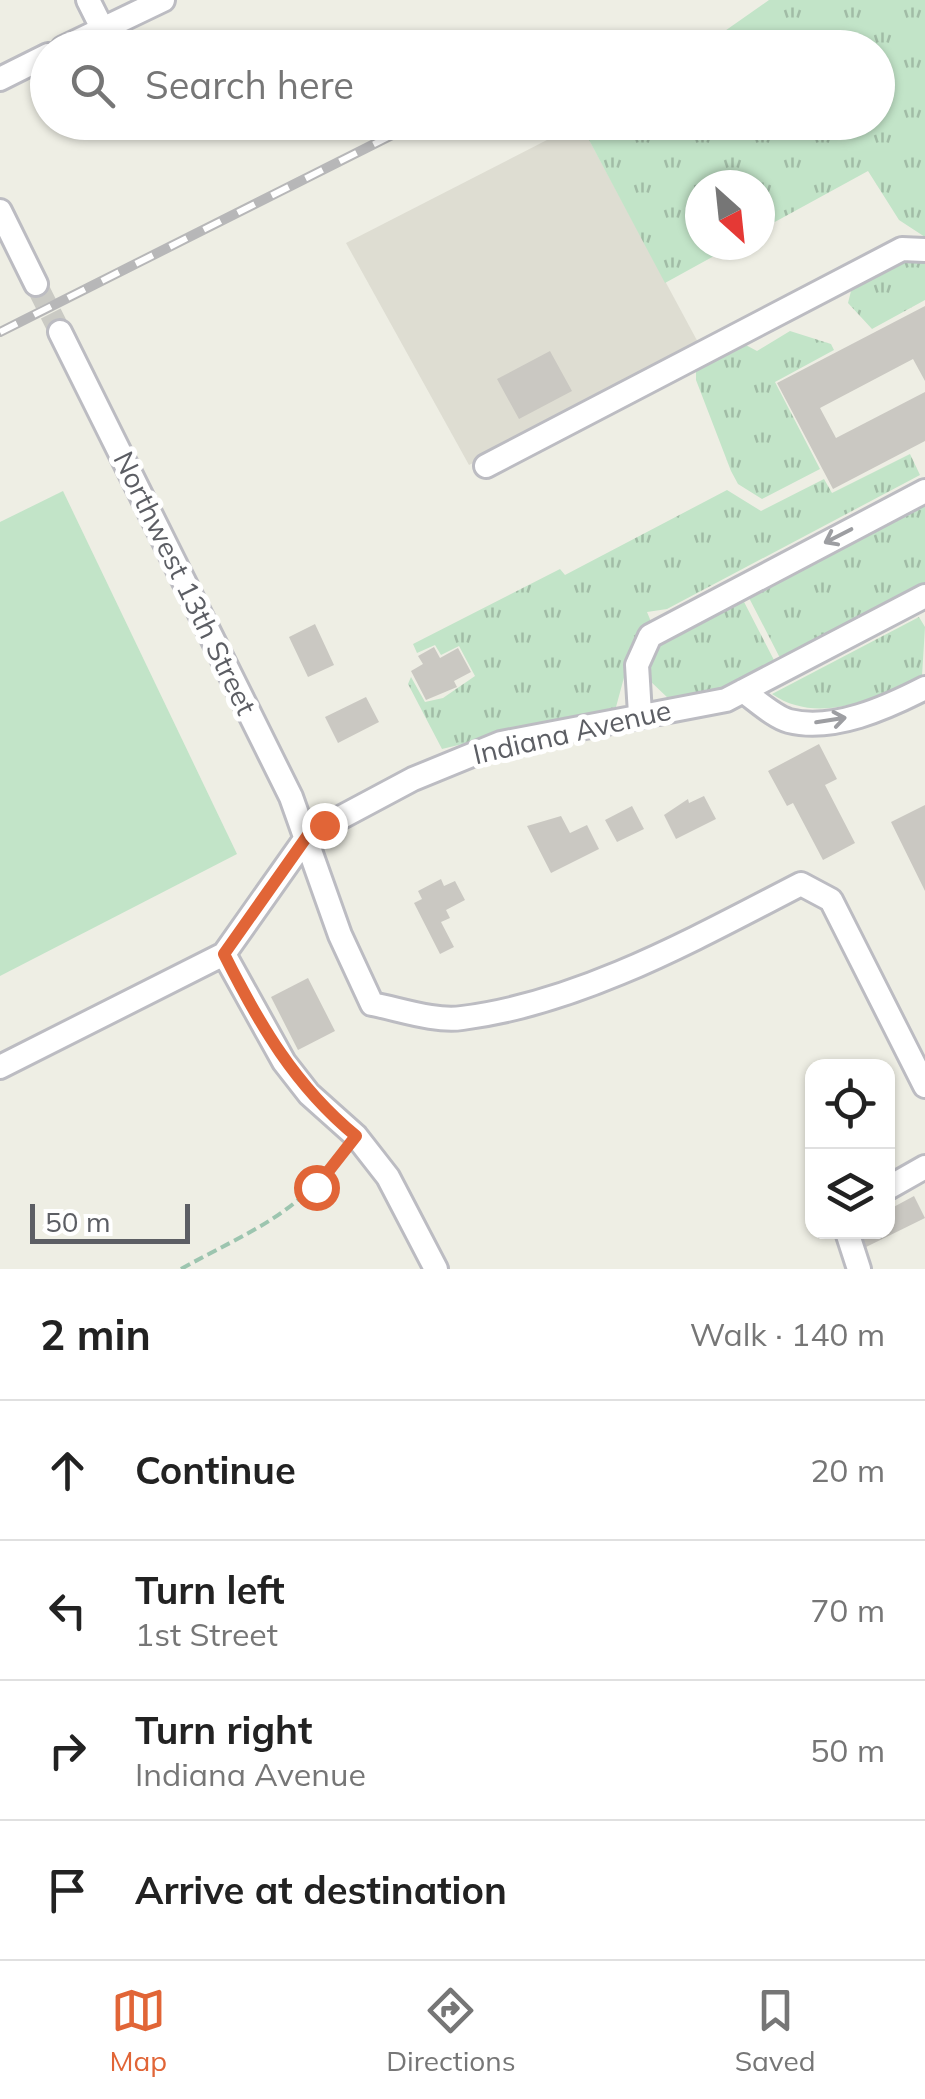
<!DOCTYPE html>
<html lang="en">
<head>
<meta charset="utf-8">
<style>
  :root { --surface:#fff; --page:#f6f6f6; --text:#222; --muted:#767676; --line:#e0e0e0; --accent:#e16537 }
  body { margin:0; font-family:Mulish,sans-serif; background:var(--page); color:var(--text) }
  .controls { position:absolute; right:30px; bottom:30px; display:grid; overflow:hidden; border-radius:20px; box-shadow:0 2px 8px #0004 }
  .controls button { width:90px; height:90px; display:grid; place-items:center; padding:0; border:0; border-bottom:2px solid var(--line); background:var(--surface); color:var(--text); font:50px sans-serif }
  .compass { position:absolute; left:685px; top:170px; width:90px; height:90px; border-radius:50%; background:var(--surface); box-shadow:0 2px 8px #0004; rotate:153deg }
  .scale { position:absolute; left:30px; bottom:25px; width:160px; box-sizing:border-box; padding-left:10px; border:5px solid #5c5e64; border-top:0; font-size:28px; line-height:35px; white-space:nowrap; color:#5c5e64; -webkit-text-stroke:8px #fff; paint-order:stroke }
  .stop { position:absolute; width:30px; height:30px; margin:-22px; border:8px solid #e16537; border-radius:50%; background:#fff }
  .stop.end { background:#e16537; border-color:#fff; box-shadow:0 2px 10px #0008 }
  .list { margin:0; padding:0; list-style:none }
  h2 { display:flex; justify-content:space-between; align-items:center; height:130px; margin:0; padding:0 40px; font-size:42px }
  h2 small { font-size:32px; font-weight:400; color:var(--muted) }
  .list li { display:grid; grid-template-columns:65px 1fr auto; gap:30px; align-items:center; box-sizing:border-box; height:140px; padding:0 40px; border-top:2px solid var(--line) }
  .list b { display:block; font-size:38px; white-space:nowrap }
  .list p { margin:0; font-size:32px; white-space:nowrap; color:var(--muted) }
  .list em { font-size:32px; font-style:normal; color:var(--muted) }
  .icon { flex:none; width:55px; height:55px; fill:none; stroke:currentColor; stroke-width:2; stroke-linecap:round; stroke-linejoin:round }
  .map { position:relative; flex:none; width:925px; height:1269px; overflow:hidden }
  .search { position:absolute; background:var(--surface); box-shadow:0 2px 8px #0004; left:30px; right:30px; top:30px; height:110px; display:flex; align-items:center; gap:25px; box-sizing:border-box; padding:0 35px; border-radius:55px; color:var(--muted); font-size:38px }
  .sheet { height:690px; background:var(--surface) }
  nav { display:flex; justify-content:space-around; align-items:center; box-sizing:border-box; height:140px; border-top:2px solid var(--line); background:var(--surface); font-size:28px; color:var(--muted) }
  nav a { display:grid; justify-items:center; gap:5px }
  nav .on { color:var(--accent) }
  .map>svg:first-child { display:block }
  .education { fill:#deddd2 }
  .grass { fill:url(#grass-tufts) }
  .pitch { fill:#c2e4c8 }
  .building { fill:#cac8c2 }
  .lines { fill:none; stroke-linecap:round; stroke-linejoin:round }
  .minor-tunnel { stroke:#cacac4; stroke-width:22; stroke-dasharray:22 11; stroke-linecap:butt }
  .minor-casing { stroke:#bcbcc2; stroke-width:28 }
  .path { stroke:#9cc5af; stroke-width:4; stroke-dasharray:10 5; stroke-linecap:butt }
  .minor { stroke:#fff; stroke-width:22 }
  .rail-casing { stroke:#b7b7b8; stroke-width:10 }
  .rail { stroke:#fff; stroke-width:6; stroke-dasharray:19; stroke-linecap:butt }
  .oneway { stroke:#9d9ea2 }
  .route { stroke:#e16537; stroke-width:12 }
  .labels { text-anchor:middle; stroke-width:10; stroke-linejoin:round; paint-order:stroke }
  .street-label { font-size:28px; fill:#5c5e64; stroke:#fff }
</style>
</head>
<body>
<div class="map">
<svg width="925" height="1269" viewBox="0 0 925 1269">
  <defs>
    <pattern id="grass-tufts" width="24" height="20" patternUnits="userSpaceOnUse" patternTransform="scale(2.5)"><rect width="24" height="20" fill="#c2e4c8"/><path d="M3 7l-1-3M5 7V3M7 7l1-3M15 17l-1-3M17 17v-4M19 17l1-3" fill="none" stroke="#a1bca6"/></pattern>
  </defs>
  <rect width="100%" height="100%" fill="#eeeee4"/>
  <!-- education -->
  <path class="education" d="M 580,123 L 700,346 L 469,465 L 346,243 Z"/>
  <!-- grass -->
  <path class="grass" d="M 769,0 L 925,0 L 925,237 L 899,220 L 868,171 L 760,230 L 760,185 L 700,185 L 700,245 L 734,245 L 665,283 L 580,123 L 878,122 L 878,48 L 702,47 Z
    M 913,259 L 925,263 L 925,300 L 872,329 L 848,303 L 852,287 L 900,261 Z
    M 790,331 L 831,344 L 834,350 L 775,382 L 820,469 L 762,499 L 738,484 L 731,471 L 696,380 L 696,368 L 742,343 L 757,351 Z
    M 910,454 L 920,475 L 667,609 L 647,612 L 652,624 L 632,648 L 616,707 L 442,749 L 408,684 L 411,677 L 425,702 L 443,698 L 475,676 L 459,646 L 441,655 L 435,645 L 417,653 L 413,644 L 560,569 L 565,575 L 727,490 L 761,511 L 824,479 L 832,493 Z
    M 925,502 L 925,585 L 781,660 L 747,594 Z
    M 741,596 L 776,664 L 719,688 L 670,700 L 648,679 L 655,647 Z
    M 919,617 L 925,627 L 922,676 C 877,698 818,726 772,694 Z"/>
  <!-- pitch -->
  <path class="pitch" d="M 63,491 L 237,854 L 0,976 L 0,522 Z"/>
  <!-- building -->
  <path class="building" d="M 925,306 L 925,381 L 913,359 L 820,408 L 836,438 L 925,392 L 925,441 L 833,489 L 777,383 Z
    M 550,351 L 572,391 L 519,419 L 497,379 Z
    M 315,624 L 334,665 L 308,677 L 289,637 Z
    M 434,647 L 440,658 L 458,648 L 471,672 L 454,681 L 457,687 L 426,700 L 411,671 L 423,664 L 418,656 Z
    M 366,697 L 379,722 L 338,743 L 325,717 Z
    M 819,744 L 837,779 L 825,785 L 855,843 L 823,860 L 793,803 L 787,806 L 768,771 Z
    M 704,796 L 716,819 L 676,839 L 664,815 L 688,799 L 689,803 Z
    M 925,805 L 925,891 L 891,822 Z
    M 632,806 L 644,829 L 617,842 L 605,820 Z
    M 561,816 L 570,833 L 587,825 L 599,849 L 551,873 L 527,826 Z
    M 441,879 L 444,886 L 455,881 L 465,900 L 446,910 L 450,918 L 441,922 L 454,947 L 440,954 L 414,903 L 422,899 L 418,891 Z
    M 308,978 L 335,1031 L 298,1050 L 271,997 Z
    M 914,1196 L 925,1218 L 864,1248 L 856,1232 L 888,1232 L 888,1210 Z"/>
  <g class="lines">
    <!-- minor-tunnel -->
    <path class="minor-tunnel" d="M 36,284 L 60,332"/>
    <defs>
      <path id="minor" d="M 88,0 L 102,28
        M 63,48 L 163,0
        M 0,79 L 48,55
        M 0,211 L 36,284
        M 60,332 L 291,797 L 340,935 L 372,1004 C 399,1009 435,1022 462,1018 C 581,1003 696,938 801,884 L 831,900 L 925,1086
        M 486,466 L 902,249 L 925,250
        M 743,691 C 756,700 774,717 789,721 C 833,732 886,708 925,688
        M 640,714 L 637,665 L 650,636 L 925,491
        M 224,954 L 284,1062 L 309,1094 L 356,1136 L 388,1177 L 436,1269
        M 0,1067 L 224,954 L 308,835 L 413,779 L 501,743 L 726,700 L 925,596
        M 888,1188 L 925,1167
        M 847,1232 L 859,1269"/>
    </defs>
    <!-- minor casing -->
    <use href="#minor" class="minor-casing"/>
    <!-- path -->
    <path class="path" d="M 181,1269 C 249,1231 291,1219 341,1155"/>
    <!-- minor -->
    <use href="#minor" class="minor"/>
    <defs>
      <path id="rail" d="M 0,332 L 418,122"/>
    </defs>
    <!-- rail casing -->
    <use href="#rail" class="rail-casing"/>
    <!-- rail -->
    <use href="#rail" class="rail"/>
  </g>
  <!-- one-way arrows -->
  <defs><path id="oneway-shaft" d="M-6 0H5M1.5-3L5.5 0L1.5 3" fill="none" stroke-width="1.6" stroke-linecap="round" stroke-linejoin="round" transform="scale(2.5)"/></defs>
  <g class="oneway">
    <use href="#oneway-shaft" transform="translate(838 536) rotate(153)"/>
    <use href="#oneway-shaft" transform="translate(831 720) rotate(-9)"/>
  </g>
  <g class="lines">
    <!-- route -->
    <path class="route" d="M 316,1187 L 356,1136 C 295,1086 259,1024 224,954 L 308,835 L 324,825"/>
  </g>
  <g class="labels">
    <!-- street labels -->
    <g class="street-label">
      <text transform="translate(185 583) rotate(64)" y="10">Northwest 13th Street</text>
      <text transform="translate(572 732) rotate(-13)" y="10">Indiana Avenue</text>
    </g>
  </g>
</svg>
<div class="controls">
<button><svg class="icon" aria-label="locate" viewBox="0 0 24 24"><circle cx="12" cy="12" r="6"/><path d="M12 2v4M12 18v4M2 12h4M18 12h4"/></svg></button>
<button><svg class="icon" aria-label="layers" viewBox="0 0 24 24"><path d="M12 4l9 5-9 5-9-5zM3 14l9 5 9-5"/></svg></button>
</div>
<svg class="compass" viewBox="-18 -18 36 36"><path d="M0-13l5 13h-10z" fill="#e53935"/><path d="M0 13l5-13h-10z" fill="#767676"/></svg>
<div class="scale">50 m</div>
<div class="stop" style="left:316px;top:1187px"></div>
<div class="stop end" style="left:324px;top:825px"></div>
<div class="search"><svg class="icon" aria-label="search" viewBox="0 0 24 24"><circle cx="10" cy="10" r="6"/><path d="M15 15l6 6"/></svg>Search here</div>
</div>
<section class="sheet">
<h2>2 min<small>Walk · 140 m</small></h2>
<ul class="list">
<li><svg class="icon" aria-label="ahead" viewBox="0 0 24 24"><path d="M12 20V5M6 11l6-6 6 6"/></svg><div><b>Continue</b></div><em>20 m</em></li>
<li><svg class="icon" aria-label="left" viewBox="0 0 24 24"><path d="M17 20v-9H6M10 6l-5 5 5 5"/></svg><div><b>Turn left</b><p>1st Street</p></div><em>70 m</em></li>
<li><svg class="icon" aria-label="right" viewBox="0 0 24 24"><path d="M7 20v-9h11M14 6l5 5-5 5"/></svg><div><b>Turn right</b><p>Indiana Avenue</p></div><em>50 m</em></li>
<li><svg class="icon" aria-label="arrive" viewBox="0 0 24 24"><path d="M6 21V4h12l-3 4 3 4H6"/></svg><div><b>Arrive at destination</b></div></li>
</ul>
</section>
<nav>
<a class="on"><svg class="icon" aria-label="map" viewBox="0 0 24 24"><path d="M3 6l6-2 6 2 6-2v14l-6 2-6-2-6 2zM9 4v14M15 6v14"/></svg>Map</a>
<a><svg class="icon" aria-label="directions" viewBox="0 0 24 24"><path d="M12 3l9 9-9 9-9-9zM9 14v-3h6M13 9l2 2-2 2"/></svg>Directions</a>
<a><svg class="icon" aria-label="saved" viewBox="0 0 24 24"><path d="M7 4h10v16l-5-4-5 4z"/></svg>Saved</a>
</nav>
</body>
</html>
